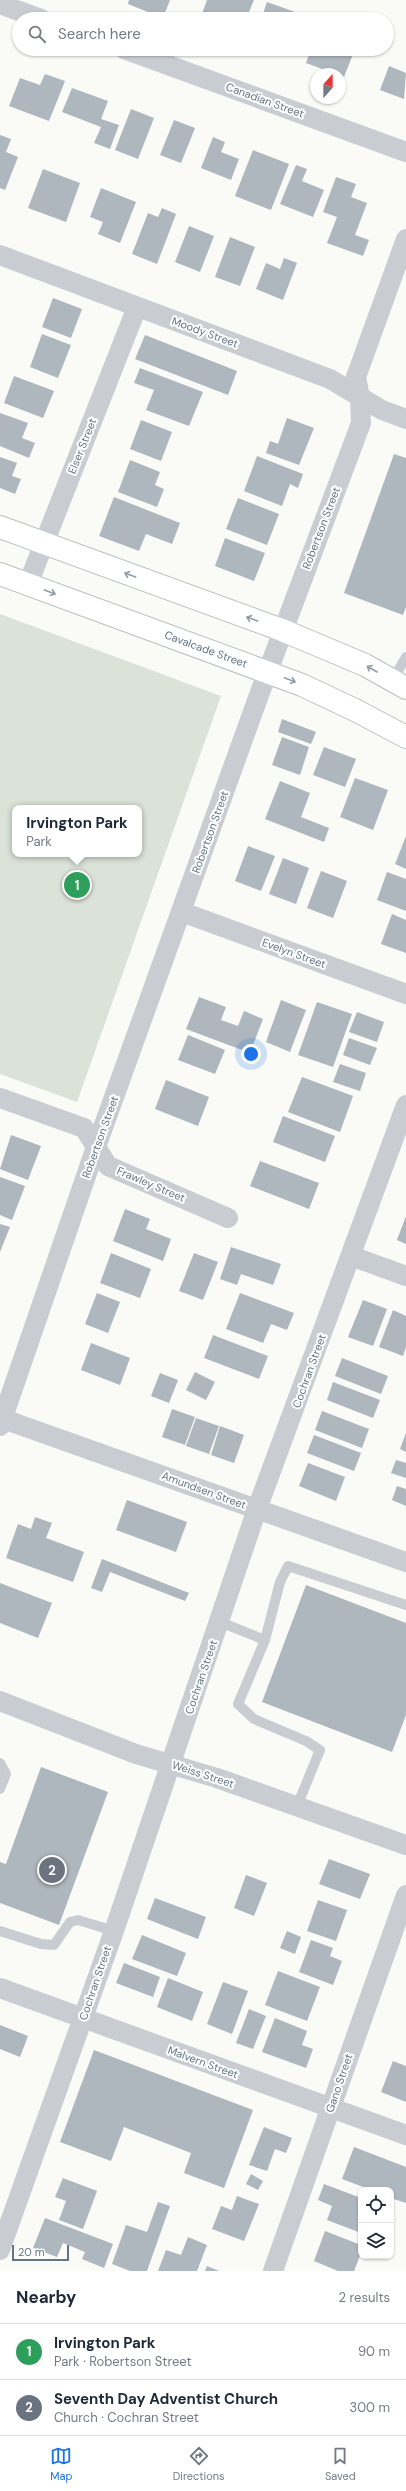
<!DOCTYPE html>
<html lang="en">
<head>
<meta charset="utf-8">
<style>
  :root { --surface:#fff; --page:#f2f2f3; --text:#1f2937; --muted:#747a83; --line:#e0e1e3; --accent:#1a73e8 }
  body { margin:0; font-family:"DM Sans",sans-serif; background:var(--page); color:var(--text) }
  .controls { position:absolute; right:12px; bottom:12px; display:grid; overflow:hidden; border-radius:8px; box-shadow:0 1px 3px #0004 }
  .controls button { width:36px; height:36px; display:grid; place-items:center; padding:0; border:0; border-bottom:1px solid var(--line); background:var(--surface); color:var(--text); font:20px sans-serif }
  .compass { position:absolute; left:310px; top:68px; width:36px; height:36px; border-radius:50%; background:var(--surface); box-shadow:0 1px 3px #0004; rotate:21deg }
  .scale { position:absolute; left:12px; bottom:10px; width:57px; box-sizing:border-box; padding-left:4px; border:2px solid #617585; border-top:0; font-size:11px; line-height:14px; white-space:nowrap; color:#617585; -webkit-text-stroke:3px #fff; paint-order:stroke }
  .you { position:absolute; left:251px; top:1054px; width:14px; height:14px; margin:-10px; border:3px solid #fff; border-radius:50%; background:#1a73e8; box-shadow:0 0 0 6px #1a73e833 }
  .badge { display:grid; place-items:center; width:26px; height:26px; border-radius:50%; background:var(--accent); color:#fff; font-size:13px; font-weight:700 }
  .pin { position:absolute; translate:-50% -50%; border:2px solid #fff; box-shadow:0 1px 4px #0006 }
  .popup { position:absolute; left:12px; top:805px; width:130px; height:52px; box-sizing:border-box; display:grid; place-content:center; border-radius:8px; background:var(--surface); filter:drop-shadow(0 1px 3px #0005); font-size:13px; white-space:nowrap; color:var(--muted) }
  .popup b { font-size:15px; color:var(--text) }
  .popup::after { content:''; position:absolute; left:50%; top:100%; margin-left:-8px; border:8px solid transparent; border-top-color:var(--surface) }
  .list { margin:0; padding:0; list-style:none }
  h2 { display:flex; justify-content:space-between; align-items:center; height:52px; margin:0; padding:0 16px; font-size:17px }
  h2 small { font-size:13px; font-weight:400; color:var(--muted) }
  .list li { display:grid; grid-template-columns:26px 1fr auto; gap:12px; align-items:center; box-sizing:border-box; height:56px; padding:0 16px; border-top:1px solid var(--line) }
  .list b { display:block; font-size:15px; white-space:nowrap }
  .list p { margin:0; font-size:13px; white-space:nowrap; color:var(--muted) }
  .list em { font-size:13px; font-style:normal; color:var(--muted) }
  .icon { flex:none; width:22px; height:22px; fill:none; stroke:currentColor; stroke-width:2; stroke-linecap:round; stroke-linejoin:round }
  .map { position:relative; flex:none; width:406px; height:2271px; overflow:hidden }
  .search { position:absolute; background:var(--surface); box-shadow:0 1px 3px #0004; left:12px; right:12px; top:12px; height:44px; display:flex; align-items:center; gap:10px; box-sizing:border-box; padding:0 14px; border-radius:22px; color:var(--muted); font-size:15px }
  .sheet { height:164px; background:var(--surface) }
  nav { display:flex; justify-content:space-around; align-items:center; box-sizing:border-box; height:56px; border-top:1px solid var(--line); background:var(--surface); font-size:11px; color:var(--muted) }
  nav a { display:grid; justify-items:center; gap:2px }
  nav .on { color:var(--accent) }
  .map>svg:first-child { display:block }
  .green { fill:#dbe2d8; fill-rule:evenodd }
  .building { fill:#adb7bd }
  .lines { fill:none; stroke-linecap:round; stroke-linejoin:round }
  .secondary-casing { stroke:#b8bfc4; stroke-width:24 }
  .lane { stroke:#c9cdd1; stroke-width:10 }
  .street { stroke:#c9cdd1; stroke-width:20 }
  .secondary { stroke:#fff; stroke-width:22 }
  .oneway { stroke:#909eaa }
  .labels { text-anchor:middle; stroke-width:4; stroke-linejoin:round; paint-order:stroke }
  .street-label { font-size:11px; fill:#617585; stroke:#fff }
</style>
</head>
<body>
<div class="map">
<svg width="406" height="2271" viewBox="0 0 406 2271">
  <rect width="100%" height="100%" fill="#fafaf7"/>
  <!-- green -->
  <path class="green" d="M 0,614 L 221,696 L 77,1102 L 0,1074 ZM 15,808 L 139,808 L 139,854 L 15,854 Z"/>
  <!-- building -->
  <path class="building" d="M 129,0 L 170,0 L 163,18 L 128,4 Z
    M 207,0 L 254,0 L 246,19 L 200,19 Z
    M 267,2 L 298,13 L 296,19 L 261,19 Z
    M 351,13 L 366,19 L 349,19 Z
    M 272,49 L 286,49 L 284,53 Z
    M 311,49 L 355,49 L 344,77 L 306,63 Z
    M 389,66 L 406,73 L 404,99 L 380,90 Z
    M 45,74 L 65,81 L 49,121 L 9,106 L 20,78 L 40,85 Z
    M 72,88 L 108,101 L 101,119 L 119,125 L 110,149 L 94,143 L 101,127 L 62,112 Z
    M 131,109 L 154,118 L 138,159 L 115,150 Z
    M 174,120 L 195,128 L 181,163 L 160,155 Z
    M 0,135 L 11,139 L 6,152 L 18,157 L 5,190 L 0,188 Z
    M 213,137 L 225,142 L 221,152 L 239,159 L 231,180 L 201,168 Z
    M 253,150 L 289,164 L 271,210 L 235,196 Z
    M 296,165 L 307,169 L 302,181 L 324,190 L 313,217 L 280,204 Z
    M 43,169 L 80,183 L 66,222 L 28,208 Z
    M 336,177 L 356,184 L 351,197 L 367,203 L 355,235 L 369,240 L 363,256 L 327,243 L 337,217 L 323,212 Z
    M 101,188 L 136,202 L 120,243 L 98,234 L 103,222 L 90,217 Z
    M 162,208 L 176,214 L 157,264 L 132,254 L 148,213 L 158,217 Z
    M 189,226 L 214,236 L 200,272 L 175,262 Z
    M 230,237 L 255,247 L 240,286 L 215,277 Z
    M 284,258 L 297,263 L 283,300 L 256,289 L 266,263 L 280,269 Z
    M 53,298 L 82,309 L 71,338 L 42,327 Z
    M 42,334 L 71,345 L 58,378 L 30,367 Z
    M 145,335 L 237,371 L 228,395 L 135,359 Z
    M 140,368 L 203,392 L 189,426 L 146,410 L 154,390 L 134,383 Z
    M 14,376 L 54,391 L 43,418 L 4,403 Z
    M 0,413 L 28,423 L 22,438 L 35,443 L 29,458 L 0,446 Z
    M 287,418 L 314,428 L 299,465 L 266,453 L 270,441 L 278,444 Z
    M 141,420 L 172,432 L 161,461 L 130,449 Z
    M 394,454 L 406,458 L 406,607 L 403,615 L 344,593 Z
    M 257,456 L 303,474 L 298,488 L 290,484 L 282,506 L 244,491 Z
    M 0,457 L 17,463 L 12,476 L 21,479 L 15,494 L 0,488 Z
    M 130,460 L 160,472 L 155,485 L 164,489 L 157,507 L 118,492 Z
    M 114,497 L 180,523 L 172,544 L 146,534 L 139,551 L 99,536 Z
    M 238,498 L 279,514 L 267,545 L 226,529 Z
    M 225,538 L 265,553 L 254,581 L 215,566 Z
    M 282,719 L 316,732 L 311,744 L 278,732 Z
    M 282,737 L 309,747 L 300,775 L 272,765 Z
    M 324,747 L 356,759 L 345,787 L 313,775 Z
    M 355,778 L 388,790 L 373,830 L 340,817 Z
    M 280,781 L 310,793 L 301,817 L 329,828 L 324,842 L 265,819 Z
    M 406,836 L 406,869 L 395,864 Z
    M 248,846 L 275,856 L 261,891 L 235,881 Z
    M 283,858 L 309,868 L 296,904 L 269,894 Z
    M 321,871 L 347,881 L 333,918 L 307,908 Z
    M 387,872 L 406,879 L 406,911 L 377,900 Z
    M 392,914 L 406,920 L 406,953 L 381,944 Z
    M 199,997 L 226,1007 L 221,1020 L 238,1026 L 244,1011 L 263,1019 L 250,1053 L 186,1029 Z
    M 281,1000 L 306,1010 L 290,1052 L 266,1042 Z
    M 317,1002 L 352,1014 L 333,1067 L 298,1055 Z
    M 357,1012 L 384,1022 L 377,1042 L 349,1032 Z
    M 188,1035 L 225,1050 L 215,1074 L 178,1060 Z
    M 349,1038 L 377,1048 L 370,1065 L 343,1055 Z
    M 340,1064 L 366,1073 L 360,1091 L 333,1082 Z
    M 302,1077 L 353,1096 L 340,1132 L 288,1112 Z
    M 166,1080 L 209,1097 L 198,1126 L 155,1109 Z
    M 283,1116 L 335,1136 L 325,1162 L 273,1142 Z
    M 11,1135 L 41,1146 L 28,1180 L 0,1169 Z
    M 260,1161 L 319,1183 L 309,1209 L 250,1186 Z
    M 0,1177 L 25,1186 L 12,1220 L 0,1215 Z
    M 125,1209 L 150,1219 L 146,1229 L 171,1239 L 163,1261 L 113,1241 Z
    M 406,1216 L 406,1244 L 397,1240 Z
    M 0,1224 L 10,1227 L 0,1252 Z
    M 231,1247 L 281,1264 L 273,1285 L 241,1274 L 237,1285 L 220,1279 Z
    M 111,1253 L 151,1269 L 140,1298 L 100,1283 Z
    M 194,1253 L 218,1262 L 203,1300 L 179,1291 Z
    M 97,1293 L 120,1302 L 108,1333 L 85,1324 Z
    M 240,1293 L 294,1313 L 287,1330 L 271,1324 L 263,1343 L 226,1329 Z
    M 363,1300 L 387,1309 L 373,1346 L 348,1337 Z
    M 393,1310 L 406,1316 L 406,1347 L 403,1356 L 379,1347 Z
    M 213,1335 L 268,1356 L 259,1379 L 204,1358 Z
    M 91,1343 L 130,1358 L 120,1385 L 81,1370 Z
    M 342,1358 L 388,1376 L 381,1394 L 335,1376 Z
    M 195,1372 L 215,1382 L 206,1400 L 186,1390 Z
    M 160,1373 L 178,1380 L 169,1403 L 151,1396 Z
    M 333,1382 L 380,1400 L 373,1418 L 327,1400 Z
    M 172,1409 L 195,1417 L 185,1445 L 162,1437 Z
    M 322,1411 L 369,1429 L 362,1448 L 315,1430 Z
    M 196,1418 L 219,1426 L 209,1454 L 186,1446 Z
    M 220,1426 L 244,1435 L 234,1463 L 211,1455 Z
    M 406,1433 L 406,1452 L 400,1449 Z
    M 314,1435 L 361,1453 L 354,1471 L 307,1453 Z
    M 396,1460 L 406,1463 L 406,1478 L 391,1473 Z
    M 308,1463 L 345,1477 L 336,1501 L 299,1486 Z
    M 397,1486 L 406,1489 L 406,1506 L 392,1500 Z
    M 127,1500 L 187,1522 L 176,1552 L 116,1530 Z
    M 35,1517 L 52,1523 L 46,1538 L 84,1552 L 73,1582 L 6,1558 L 18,1524 L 31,1529 Z
    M 102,1559 L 189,1593 L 185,1601 L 110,1572 L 102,1592 L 91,1588 Z
    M 0,1583 L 52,1603 L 38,1638 L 0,1623 Z
    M 306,1585 L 406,1623 L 406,1715 L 392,1752 L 262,1702 Z
    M 41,1767 L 108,1792 L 59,1925 L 0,1903 L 0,1862 L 6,1864 Z
    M 329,1859 L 370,1874 L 360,1899 L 319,1884 Z
    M 246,1875 L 267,1883 L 254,1916 L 234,1908 Z
    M 155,1898 L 206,1917 L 198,1939 L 147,1919 Z
    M 318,1900 L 347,1910 L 336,1941 L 307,1931 Z
    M 287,1931 L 301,1937 L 295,1954 L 280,1948 Z
    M 142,1935 L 186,1953 L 177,1976 L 132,1959 Z
    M 311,1940 L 333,1948 L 330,1956 L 342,1961 L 333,1985 L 299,1972 Z
    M 124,1963 L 160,1977 L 153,1997 L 116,1983 Z
    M 278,1971 L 320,1987 L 307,2021 L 265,2005 Z
    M 168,1978 L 203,1992 L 192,2021 L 157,2007 Z
    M 223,1982 L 248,1991 L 232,2034 L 207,2024 Z
    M 249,2009 L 266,2016 L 253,2049 L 236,2043 Z
    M 275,2018 L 307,2031 L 302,2045 L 313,2049 L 306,2068 L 262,2052 Z
    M 0,2025 L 28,2036 L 20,2057 L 0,2049 Z
    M 94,2050 L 253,2110 L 224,2188 L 184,2173 L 191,2153 L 124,2127 L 111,2161 L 60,2142 Z
    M 393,2061 L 406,2066 L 406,2102 L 381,2092 Z
    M 264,2127 L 292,2138 L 286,2153 L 275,2149 L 267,2171 L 249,2165 Z
    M 354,2147 L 406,2167 L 406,2203 L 391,2198 L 391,2190 L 371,2190 L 342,2179 Z
    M 251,2174 L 263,2181 L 258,2190 L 246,2184 Z
    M 63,2178 L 97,2191 L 83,2229 L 59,2220 L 66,2201 L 55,2197 Z
    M 324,2184 L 361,2198 L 361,2233 L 327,2220 L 332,2206 L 318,2200 Z
    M 237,2196 L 259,2204 L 244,2241 L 212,2229 L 221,2206 L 232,2210 Z
    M 158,2202 L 170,2206 L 147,2271 L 130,2271 L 112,2264 L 126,2225 L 147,2232 Z
    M 45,2218 L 113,2244 L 104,2268 L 82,2259 L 85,2252 L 63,2243 L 57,2257 L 33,2248 Z
    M 325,2231 L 361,2245 L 361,2253 L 354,2271 L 338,2271 L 314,2261 Z
    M 188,2237 L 207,2245 L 197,2271 L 158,2271 L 166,2250 L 181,2255 Z
    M 207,2266 L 219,2271 L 205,2271 Z"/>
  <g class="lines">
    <defs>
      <path id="secondary" d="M 0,527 L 282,630 L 365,665 L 406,688
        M 0,574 L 302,685 L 355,710 L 406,737"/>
    </defs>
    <!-- secondary casing -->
    <use href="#secondary" class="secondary-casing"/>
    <!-- lane -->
    <path class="lane" d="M 392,681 L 406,657
      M 220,1622 L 265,1640 L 238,1704 L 254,1719 L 306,1741 L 320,1750 L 297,1806
      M 265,1640 L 280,1582 L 288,1566 L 406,1605
      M 0,1763 L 6,1774 L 0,1789
      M 0,1931 L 41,1944 L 54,1945 L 70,1922 L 78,1920 L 114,1931"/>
    <!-- street -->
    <path class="street" d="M 0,4 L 41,19
      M 124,49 L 406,152
      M 0,255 L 330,379 L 382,410 L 406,419
      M 28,584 L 137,307
      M 182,912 L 406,994
      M 0,1098 L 84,1128 L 108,1166 L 228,1218
      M 351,1256 L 406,1276
      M 3,1419 L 406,1562
      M 0,1426 L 96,1147 L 259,695 L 361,423 L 360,397 L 356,377 L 406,239
      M 0,1701 L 136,1754 L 217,1778 L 406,1845
      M 0,1988 L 406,2135
      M 0,2250 L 114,1931 L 257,1509 L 406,1105
      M 273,2271 L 406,1895"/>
    <!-- secondary -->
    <use href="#secondary" class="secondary"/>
  </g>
  <!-- one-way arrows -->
  <defs><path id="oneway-shaft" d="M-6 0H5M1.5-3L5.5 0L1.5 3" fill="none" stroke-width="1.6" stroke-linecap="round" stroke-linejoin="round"/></defs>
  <g class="oneway">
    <use href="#oneway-shaft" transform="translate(130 575) rotate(-160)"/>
    <use href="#oneway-shaft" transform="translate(50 592) rotate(20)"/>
    <use href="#oneway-shaft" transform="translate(252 619) rotate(-160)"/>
    <use href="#oneway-shaft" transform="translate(372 669) rotate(-150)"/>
    <use href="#oneway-shaft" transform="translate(290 680) rotate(21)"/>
  </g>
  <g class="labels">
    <!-- street labels -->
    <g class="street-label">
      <text transform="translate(265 100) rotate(20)" y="4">Canadian Street</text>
      <text transform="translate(205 332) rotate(20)" y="4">Moody Street</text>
      <text transform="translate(82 446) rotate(-68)" y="4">Elser Street</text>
      <text transform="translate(321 528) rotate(-69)" y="4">Robertson Street</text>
      <text transform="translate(206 649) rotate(20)" y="4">Cavalcade Street</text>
      <text transform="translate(210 832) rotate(-70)" y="4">Robertson Street</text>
      <text transform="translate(294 953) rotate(20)" y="4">Evelyn Street</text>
      <text transform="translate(100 1137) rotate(-70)" y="4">Robertson Street</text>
      <text transform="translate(151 1184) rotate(23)" y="4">Frawley Street</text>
      <text transform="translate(309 1371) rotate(-70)" y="4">Cochran Street</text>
      <text transform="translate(204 1490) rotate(20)" y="4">Amundsen Street</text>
      <text transform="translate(201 1677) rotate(-71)" y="4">Cochran Street</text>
      <text transform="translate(203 1774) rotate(18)" y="4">Weiss Street</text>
      <text transform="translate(95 1983) rotate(-71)" y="4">Cochran Street</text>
      <text transform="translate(203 2062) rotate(20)" y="4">Malvern Street</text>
      <text transform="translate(339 2083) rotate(-71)" y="4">Gano Street</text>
    </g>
  </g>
</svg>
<div class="controls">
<button><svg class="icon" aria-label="locate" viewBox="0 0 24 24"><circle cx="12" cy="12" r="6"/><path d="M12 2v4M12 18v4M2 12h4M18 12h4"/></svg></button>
<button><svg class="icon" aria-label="layers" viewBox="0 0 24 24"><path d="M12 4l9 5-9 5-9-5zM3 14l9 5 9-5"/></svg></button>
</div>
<svg class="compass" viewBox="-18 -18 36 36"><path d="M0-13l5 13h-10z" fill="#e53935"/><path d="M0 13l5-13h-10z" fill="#747a83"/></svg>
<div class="scale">20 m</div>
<div class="you"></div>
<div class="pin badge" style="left:77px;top:885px;background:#2e9e5b">1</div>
<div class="popup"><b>Irvington Park</b>Park</div>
<div class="pin badge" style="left:52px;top:1870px;background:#6b7280">2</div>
<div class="search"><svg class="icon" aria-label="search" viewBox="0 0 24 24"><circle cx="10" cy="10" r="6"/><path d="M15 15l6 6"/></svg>Search here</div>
</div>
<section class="sheet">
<h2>Nearby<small>2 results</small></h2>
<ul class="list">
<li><span class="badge" style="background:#2e9e5b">1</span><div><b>Irvington Park</b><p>Park · Robertson Street</p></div><em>90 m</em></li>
<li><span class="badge" style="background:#6b7280">2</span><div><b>Seventh Day Adventist Church</b><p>Church · Cochran Street</p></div><em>300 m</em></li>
</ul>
</section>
<nav>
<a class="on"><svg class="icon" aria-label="map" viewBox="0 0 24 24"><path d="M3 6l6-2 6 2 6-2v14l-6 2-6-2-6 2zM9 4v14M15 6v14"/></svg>Map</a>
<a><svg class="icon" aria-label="directions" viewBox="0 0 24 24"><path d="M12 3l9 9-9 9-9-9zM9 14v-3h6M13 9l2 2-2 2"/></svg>Directions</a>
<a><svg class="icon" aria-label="saved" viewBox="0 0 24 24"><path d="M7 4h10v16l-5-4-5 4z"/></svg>Saved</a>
</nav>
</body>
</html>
